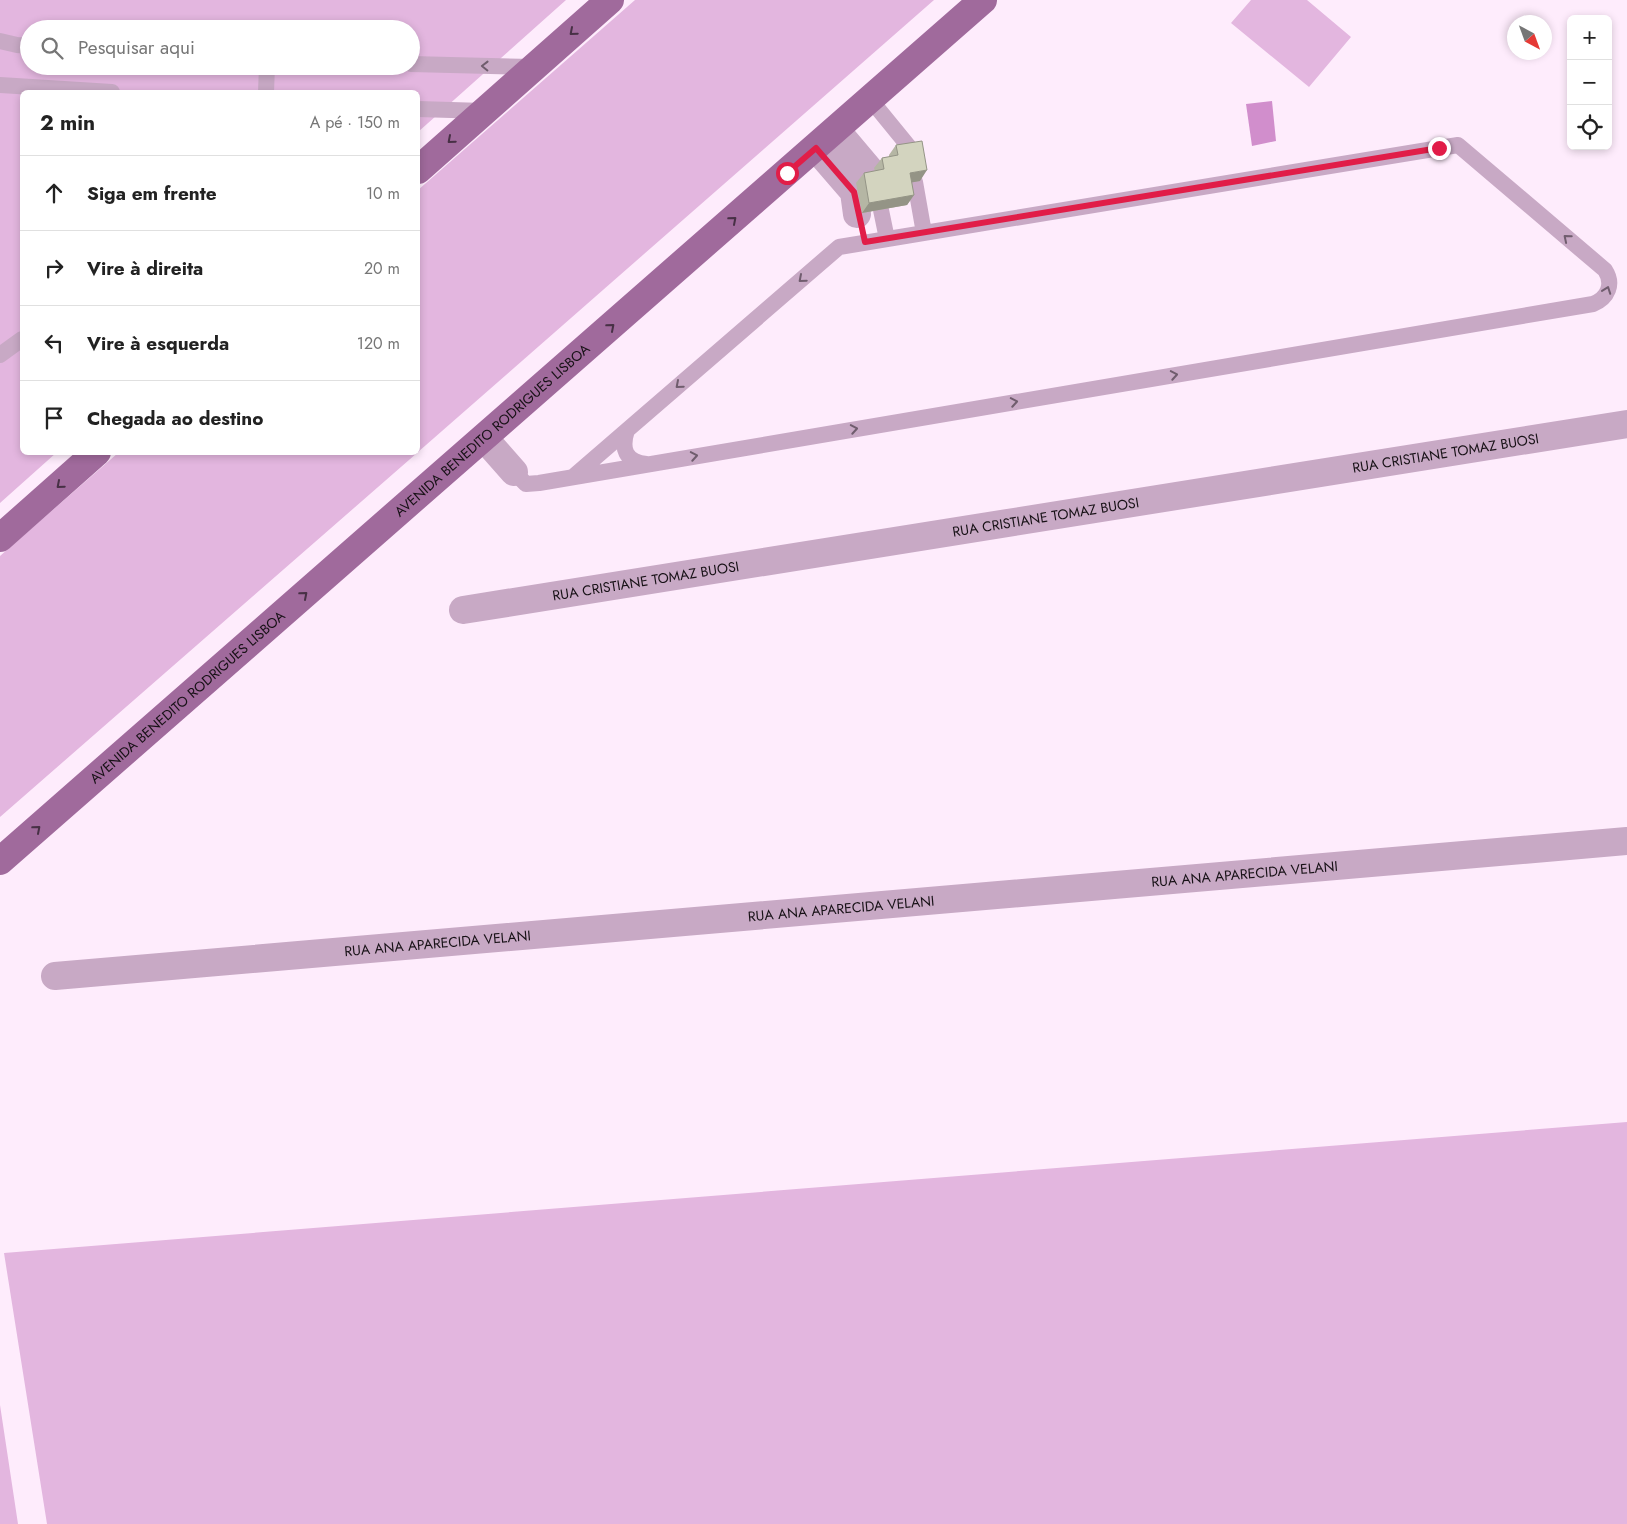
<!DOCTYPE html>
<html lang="pt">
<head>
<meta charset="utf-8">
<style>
  :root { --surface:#fff; --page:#f6f6f6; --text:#222; --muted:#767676; --line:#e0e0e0 }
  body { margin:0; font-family:Jost,sans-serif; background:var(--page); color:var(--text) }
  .controls { position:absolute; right:15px; top:15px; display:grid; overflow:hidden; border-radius:8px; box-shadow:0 2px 8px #0003 }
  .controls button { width:45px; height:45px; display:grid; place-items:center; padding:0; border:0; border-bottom:1px solid var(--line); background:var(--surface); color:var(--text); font:25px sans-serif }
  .compass { position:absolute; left:1507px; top:15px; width:45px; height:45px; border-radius:50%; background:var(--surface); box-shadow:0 2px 8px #0003; rotate:139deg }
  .stop { position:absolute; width:15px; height:15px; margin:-11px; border:4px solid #e11d48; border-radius:50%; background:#fff }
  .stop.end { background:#e11d48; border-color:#fff; box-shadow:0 1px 5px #0008 }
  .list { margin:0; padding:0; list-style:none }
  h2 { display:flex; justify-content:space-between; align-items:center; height:65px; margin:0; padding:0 20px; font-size:21px }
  h2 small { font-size:16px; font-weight:400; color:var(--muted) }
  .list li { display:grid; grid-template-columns:32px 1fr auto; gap:15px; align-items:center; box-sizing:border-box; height:75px; padding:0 20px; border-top:1px solid var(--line) }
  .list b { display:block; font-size:19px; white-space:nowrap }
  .list em { font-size:16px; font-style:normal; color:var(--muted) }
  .icon { flex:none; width:28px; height:28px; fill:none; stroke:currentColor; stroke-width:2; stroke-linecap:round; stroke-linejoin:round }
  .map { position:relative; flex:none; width:1627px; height:1524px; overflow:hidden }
  .search { position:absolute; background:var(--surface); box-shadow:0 2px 8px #0003; left:20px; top:20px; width:400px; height:55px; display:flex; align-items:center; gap:12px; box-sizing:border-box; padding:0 18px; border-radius:28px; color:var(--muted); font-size:19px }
  .panel { position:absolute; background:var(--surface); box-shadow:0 2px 8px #0003; left:20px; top:90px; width:400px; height:365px; border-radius:8px }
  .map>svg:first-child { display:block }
  .green { fill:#e3b6df; fill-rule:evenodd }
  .water { fill:#d18ecc }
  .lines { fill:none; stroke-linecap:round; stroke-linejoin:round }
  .lane { stroke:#c8a9c5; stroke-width:16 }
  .street { stroke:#c8a9c5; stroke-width:28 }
  .primary { stroke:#a06a9c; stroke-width:28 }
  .wall { fill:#b5b6a4 }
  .shaded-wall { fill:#949486 }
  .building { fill:#d3d4bf; stroke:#949486 }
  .oneway { stroke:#473045 }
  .oneway2 { stroke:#705d6e }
  .route { stroke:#e11d48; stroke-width:6 }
  .labels { text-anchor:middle; stroke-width:5; stroke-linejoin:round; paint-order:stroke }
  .street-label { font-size:14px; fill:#171116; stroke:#fff }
</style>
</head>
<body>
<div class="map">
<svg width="1627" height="1524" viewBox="0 0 1627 1524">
  <rect width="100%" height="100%" fill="#feecfc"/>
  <!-- green -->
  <path class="green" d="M 0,0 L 566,0 L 418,132 L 418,92 L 22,92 L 22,452 L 56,453 L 0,503 ZM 29,29 L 411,29 L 411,66 L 29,66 Z
    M 635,0 L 934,0 L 418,452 L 418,190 Z
    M 1251,0 L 1307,0 L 1351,37 L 1309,87 L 1231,23 Z
    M 118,453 L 417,453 L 0,817 L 0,556 Z
    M 1627,1122 L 1627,1524 L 47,1524 L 4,1253 Z
    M 0,1405 L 18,1524 L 0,1524 Z"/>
  <!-- water -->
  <path class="water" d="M 1272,101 L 1276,141 L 1252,146 L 1246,104 Z"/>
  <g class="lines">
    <!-- lane -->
    <path class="lane" d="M 0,41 L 17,45 L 29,46
      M 411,64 L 533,67
      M 0,85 L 112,92
      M 266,92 L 267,66
      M 870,99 L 910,148 L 910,152
      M 418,109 L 484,111
      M 915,182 L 924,233
      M 881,210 L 887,239
      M 0,355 L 22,339
      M 627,430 C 621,449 625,461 646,464
      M 514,472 L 526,484 L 539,483 L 1593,304 C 1608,298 1614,284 1605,270 L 1458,145 L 839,247 L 574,476"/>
    <!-- street -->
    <g class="street">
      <path d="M 836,130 L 874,175 L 875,180"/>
      <path d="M 816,148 L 854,192 L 857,214"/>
      <path d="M 484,438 L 514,472"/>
      <path id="s1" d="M 463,610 L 1627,424"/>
      <path id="s2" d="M 55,976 L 1627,841"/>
    </g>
    <!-- primary -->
    <g class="primary">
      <path d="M 418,170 L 610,0"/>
      <path d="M 0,538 L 97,452"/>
      <path id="s3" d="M 0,861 L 983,0"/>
    </g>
  </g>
  <!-- wall -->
  <path class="wall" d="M 896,145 L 920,181 L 912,182 L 914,195 L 907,205 L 862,213 L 856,183 L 864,173 L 875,171 L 874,168 L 882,158 L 889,157 L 889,155 Z"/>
  <!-- shaded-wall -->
  <path class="shaded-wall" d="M 927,170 L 920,181 L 903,184 L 910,173 Z
    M 914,195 L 907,205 L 862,213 L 869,203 Z"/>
  <!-- building -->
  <path class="building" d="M 922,141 L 927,170 L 910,173 L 914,195 L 869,203 L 864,173 L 884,169 L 882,158 L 898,155 L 896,145 Z"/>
  <!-- one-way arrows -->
  <defs><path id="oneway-chevron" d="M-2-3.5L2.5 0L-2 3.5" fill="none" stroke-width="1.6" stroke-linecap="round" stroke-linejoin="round" transform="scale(1.25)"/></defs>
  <g class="oneway">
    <use href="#oneway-chevron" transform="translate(573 32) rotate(139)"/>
    <use href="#oneway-chevron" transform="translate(451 140) rotate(139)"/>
    <use href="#oneway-chevron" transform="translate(733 220) rotate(-41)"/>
    <use href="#oneway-chevron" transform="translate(611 327) rotate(-41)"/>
    <use href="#oneway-chevron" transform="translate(60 485) rotate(139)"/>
    <use href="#oneway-chevron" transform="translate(304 595) rotate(-41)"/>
    <use href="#oneway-chevron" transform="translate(37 829) rotate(-41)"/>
  </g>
  <g class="oneway2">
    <use href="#oneway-chevron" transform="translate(485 66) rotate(-179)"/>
    <use href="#oneway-chevron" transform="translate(1567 238) rotate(-140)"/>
    <use href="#oneway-chevron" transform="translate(802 279) rotate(139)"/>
    <use href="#oneway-chevron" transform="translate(1607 290) rotate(-70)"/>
    <use href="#oneway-chevron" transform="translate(1174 375) rotate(-10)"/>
    <use href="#oneway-chevron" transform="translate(679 385) rotate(139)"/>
    <use href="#oneway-chevron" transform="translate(1014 402) rotate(-10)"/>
    <use href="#oneway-chevron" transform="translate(854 429) rotate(-10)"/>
    <use href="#oneway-chevron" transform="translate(694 456) rotate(-10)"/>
  </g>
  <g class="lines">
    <!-- route -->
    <path class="route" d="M 787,173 L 816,148 L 854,192 L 865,242 L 1439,148"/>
  </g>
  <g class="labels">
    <!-- street labels -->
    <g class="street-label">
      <text dy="5" stroke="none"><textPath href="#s3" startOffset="654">AVENIDA BENEDITO RODRIGUES LISBOA</textPath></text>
      <text dy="5" stroke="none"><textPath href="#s1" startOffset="995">RUA CRISTIANE TOMAZ BUOSI</textPath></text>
      <text dy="5" stroke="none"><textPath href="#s1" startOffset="590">RUA CRISTIANE TOMAZ BUOSI</textPath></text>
      <text dy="5" stroke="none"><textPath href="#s1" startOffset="185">RUA CRISTIANE TOMAZ BUOSI</textPath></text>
      <text dy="5" stroke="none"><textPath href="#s3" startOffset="249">AVENIDA BENEDITO RODRIGUES LISBOA</textPath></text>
      <text dy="5" stroke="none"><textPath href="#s2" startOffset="1194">RUA ANA APARECIDA VELANI</textPath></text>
      <text dy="5" stroke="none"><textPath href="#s2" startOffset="789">RUA ANA APARECIDA VELANI</textPath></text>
      <text dy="5" stroke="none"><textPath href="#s2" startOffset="384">RUA ANA APARECIDA VELANI</textPath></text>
    </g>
  </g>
</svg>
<div class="controls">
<button>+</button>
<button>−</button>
<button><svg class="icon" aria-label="locate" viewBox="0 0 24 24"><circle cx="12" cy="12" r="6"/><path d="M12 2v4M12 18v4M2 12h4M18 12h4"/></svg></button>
</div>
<svg class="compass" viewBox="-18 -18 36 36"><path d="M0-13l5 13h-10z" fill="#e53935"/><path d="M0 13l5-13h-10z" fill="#767676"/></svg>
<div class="stop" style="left:787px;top:173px"></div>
<div class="stop end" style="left:1439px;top:148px"></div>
<div class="search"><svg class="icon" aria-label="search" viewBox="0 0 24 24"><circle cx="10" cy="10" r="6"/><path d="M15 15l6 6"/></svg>Pesquisar aqui</div>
<section class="panel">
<h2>2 min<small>A pé · 150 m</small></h2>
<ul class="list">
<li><svg class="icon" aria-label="ahead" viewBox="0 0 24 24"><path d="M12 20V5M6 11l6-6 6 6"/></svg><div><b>Siga em frente</b></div><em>10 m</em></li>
<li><svg class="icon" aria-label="right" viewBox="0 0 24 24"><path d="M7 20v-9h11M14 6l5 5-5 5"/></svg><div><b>Vire à direita</b></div><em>20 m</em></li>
<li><svg class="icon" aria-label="left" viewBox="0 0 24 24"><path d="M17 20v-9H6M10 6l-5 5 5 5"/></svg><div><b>Vire à esquerda</b></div><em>120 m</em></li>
<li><svg class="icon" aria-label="arrive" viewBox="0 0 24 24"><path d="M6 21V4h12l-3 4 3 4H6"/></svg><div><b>Chegada ao destino</b></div></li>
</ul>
</section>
</div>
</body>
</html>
